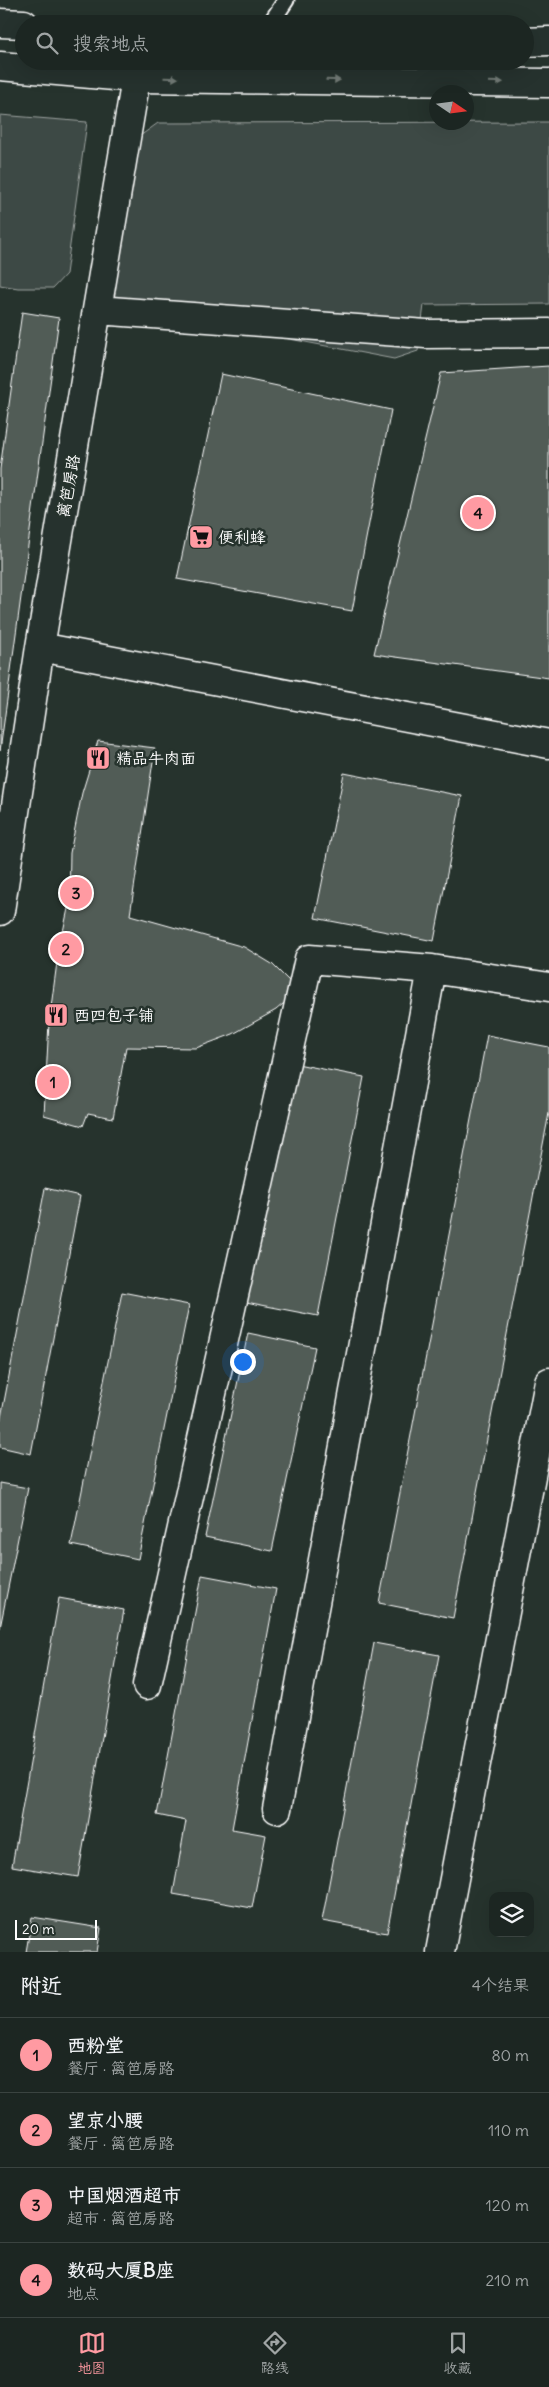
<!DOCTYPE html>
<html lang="zh">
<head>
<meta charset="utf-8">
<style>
  :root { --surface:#1c2622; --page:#252e2a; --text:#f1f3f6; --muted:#a0a5a5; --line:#3a4340; --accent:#ff9aa2 }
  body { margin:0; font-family:Delius,"LXGW WenKai TC",sans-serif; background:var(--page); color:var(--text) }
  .controls { position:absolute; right:15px; bottom:15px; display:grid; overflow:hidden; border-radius:10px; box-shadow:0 5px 20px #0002 }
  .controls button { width:45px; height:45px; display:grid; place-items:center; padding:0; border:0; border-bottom:1px solid var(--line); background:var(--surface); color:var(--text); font:25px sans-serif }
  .compass { position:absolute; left:429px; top:85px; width:45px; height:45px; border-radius:50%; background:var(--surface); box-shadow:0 5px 20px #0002; rotate:103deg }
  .scale { position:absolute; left:15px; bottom:12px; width:82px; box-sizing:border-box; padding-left:5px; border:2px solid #fff; border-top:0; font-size:14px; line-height:18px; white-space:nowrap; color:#fff; -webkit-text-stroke:4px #26332d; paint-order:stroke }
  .you { position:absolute; left:242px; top:1361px; width:18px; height:18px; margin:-12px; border:4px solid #fff; border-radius:50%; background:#1a73e8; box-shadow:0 0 0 8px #1a73e833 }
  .badge { display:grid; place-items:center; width:32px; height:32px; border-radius:50%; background:var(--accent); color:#111; font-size:16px; font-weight:700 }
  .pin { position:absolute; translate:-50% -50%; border:2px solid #fff; box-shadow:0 1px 5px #0006 }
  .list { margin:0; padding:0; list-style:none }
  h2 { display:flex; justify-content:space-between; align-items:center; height:65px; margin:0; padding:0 20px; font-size:21px }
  h2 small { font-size:16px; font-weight:400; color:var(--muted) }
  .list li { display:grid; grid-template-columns:32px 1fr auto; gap:15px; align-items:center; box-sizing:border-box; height:75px; padding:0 20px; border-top:1px solid var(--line) }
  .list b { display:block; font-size:19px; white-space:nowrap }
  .list p { margin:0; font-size:16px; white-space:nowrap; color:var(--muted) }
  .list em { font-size:16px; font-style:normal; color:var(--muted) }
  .icon { flex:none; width:28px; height:28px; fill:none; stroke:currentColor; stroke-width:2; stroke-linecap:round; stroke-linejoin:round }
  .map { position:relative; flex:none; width:549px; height:1952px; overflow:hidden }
  .search { position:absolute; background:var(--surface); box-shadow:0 5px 20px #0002; left:15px; right:15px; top:15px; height:55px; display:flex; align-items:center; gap:12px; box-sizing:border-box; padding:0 18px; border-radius:28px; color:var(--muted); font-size:19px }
  .sheet { height:365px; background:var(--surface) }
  nav { display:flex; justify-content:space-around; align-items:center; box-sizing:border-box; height:70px; border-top:1px solid var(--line); background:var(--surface); font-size:14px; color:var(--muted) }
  nav a { display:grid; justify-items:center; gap:2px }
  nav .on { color:var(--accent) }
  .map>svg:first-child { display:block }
  .green { fill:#3e4944; stroke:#9ea4a2 }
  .building { fill:#515c57; stroke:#fff }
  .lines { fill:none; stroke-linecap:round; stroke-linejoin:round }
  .lane-casing { stroke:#fff; stroke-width:19 }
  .street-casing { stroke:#fff; stroke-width:31 }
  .secondary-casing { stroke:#fff; stroke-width:31 }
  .primary-casing { stroke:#fff; stroke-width:31 }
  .lane { stroke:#26332d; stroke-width:15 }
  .street { stroke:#26332d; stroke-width:28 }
  .secondary { stroke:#26332d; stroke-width:28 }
  .primary { stroke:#26332d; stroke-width:28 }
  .oneway { fill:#727a76 }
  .labels { text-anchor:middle; stroke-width:5; stroke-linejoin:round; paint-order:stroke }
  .street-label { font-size:16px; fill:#fff; stroke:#26332d }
  .poi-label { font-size:16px; fill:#fff; stroke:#26332d; text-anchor:start }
</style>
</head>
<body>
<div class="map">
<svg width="549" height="1952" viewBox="0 0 549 1952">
  <rect width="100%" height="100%" fill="#26332d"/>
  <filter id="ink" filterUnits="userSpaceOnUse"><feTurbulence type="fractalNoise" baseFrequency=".02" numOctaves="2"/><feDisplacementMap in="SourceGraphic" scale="10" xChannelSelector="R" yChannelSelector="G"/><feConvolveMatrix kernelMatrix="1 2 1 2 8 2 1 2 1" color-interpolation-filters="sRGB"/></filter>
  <g filter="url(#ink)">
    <!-- green -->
    <path class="green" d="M 0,115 L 87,122 L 66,274 L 53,288 L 18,288 L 0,285 Z
      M 549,122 L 549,304 L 424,305 L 418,351 L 394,359 L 117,306 L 110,295 L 140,136 L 158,123 Z"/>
    <!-- building -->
    <path class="building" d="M 22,312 L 59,318 L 0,751 L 0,469 Z
      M 549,366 L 549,678 L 374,654 L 441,373 Z
      M 221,374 L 391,410 L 352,611 L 177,579 Z
      M 98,741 L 155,748 L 130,915 L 244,947 L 272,964 L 295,987 L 291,997 L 276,1010 L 233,1034 L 196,1048 L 126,1047 L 113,1118 L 88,1113 L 83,1126 L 44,1115 L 49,1022 L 58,955 L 69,904 L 70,853 L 82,793 Z
      M 344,773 L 462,796 L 434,941 L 315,918 Z
      M 487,1035 L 549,1047 L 549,1113 L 453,1618 L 379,1603 Z
      M 292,1063 L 364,1077 L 318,1316 L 246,1302 Z
      M 45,1188 L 80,1196 L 31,1454 L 0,1447 L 0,1423 Z
      M 122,1292 L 189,1305 L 138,1559 L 71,1545 Z
      M 248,1333 L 315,1347 L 272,1551 L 205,1537 Z
      M 0,1483 L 28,1488 L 0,1628 Z
      M 202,1575 L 276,1589 L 232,1829 L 266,1835 L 252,1908 L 173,1894 L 186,1821 L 157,1815 Z
      M 59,1598 L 124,1610 L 78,1877 L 12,1866 Z
      M 374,1643 L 439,1655 L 387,1933 L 322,1921 Z
      M 32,1917 L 101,1928 L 97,1952 L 26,1952 Z"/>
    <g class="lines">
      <defs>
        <path id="lane" d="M 270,24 L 286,0"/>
        <path id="street" d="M 97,310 L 426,334 L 549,333
          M 40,647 L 549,744
          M 0,911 L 40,647 L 139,61
          M 147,1685 L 309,959 L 432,969 L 549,987
          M 277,1809 L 432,969
          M 440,1952 L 549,1382"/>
        <path id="secondary" d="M 0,66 L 137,78 L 549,83"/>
        <path id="primary" d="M 0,23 L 24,24
          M 525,42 L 549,41"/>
      </defs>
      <!-- lane casing -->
      <use href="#lane" class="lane-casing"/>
      <!-- street casing -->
      <use href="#street" class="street-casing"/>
      <!-- secondary casing -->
      <use href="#secondary" class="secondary-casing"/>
      <!-- primary casing -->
      <use href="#primary" class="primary-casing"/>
      <!-- lane -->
      <use href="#lane" class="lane"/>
      <!-- street -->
      <use href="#street" class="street"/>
      <!-- secondary -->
      <use href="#secondary" class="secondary"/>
      <!-- primary -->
      <use href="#primary" class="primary"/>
    </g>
    <!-- one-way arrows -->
    <defs><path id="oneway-solid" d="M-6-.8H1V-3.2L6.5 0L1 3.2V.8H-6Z" transform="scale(1.25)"/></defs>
    <g class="oneway">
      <use href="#oneway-solid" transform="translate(171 78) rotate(1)"/>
      <use href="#oneway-solid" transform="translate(333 80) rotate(1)"/>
      <use href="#oneway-solid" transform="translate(496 82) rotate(1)"/>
    </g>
  </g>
  <!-- icons -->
  <defs>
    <symbol id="supermarket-square" viewBox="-11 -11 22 22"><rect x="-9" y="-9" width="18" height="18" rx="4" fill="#ff9aa2" stroke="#26332d"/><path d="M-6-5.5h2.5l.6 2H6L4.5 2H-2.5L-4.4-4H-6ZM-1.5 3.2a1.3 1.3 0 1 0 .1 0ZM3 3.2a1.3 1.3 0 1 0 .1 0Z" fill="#111"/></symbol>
    <symbol id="restaurant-square" viewBox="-11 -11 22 22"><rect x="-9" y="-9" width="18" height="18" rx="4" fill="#ff9aa2" stroke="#26332d"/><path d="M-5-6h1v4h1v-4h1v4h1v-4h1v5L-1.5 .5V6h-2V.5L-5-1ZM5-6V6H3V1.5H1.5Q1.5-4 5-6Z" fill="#111"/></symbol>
  </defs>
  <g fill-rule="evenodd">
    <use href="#supermarket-square" x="187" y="523" width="28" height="28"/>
    <use href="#restaurant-square" x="84" y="744" width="28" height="28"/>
    <use href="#restaurant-square" x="42" y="1001" width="28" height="28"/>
  </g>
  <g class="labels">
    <!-- street labels -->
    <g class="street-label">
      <text transform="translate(68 486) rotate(-80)" y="6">篱笆房路</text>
    </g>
    <!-- poi labels -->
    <g class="poi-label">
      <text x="218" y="543">便利蜂</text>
      <text x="116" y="764">精品牛肉面</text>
      <text x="74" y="1021">西四包子铺</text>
    </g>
  </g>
</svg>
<div class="controls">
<button><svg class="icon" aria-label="layers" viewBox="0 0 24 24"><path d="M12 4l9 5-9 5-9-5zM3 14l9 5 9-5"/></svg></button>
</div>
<svg class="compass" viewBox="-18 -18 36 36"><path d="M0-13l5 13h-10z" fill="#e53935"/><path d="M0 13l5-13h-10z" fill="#a0a5a5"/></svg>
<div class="scale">20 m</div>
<div class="you"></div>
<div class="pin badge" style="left:53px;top:1082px">1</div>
<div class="pin badge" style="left:66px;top:949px">2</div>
<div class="pin badge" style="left:76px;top:893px">3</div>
<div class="pin badge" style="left:478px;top:513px">4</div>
<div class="search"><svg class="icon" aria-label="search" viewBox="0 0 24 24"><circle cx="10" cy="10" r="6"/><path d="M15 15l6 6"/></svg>搜索地点</div>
</div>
<section class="sheet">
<h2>附近<small>4个结果</small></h2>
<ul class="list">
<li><span class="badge">1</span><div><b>西粉堂</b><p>餐厅 · 篱笆房路</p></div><em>80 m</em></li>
<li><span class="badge">2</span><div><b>望京小腰</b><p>餐厅 · 篱笆房路</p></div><em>110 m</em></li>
<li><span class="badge">3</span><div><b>中国烟酒超市</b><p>超市 · 篱笆房路</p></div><em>120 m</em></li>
<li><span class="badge">4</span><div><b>数码大厦B座</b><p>地点</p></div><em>210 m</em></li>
</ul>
</section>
<nav>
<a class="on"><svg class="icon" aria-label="map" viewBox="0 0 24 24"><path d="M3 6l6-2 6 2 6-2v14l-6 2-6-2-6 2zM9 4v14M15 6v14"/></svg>地图</a>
<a><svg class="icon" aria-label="directions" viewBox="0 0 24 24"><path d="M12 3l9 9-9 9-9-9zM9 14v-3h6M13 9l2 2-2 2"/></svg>路线</a>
<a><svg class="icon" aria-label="saved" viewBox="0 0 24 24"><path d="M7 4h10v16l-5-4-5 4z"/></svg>收藏</a>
</nav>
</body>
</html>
